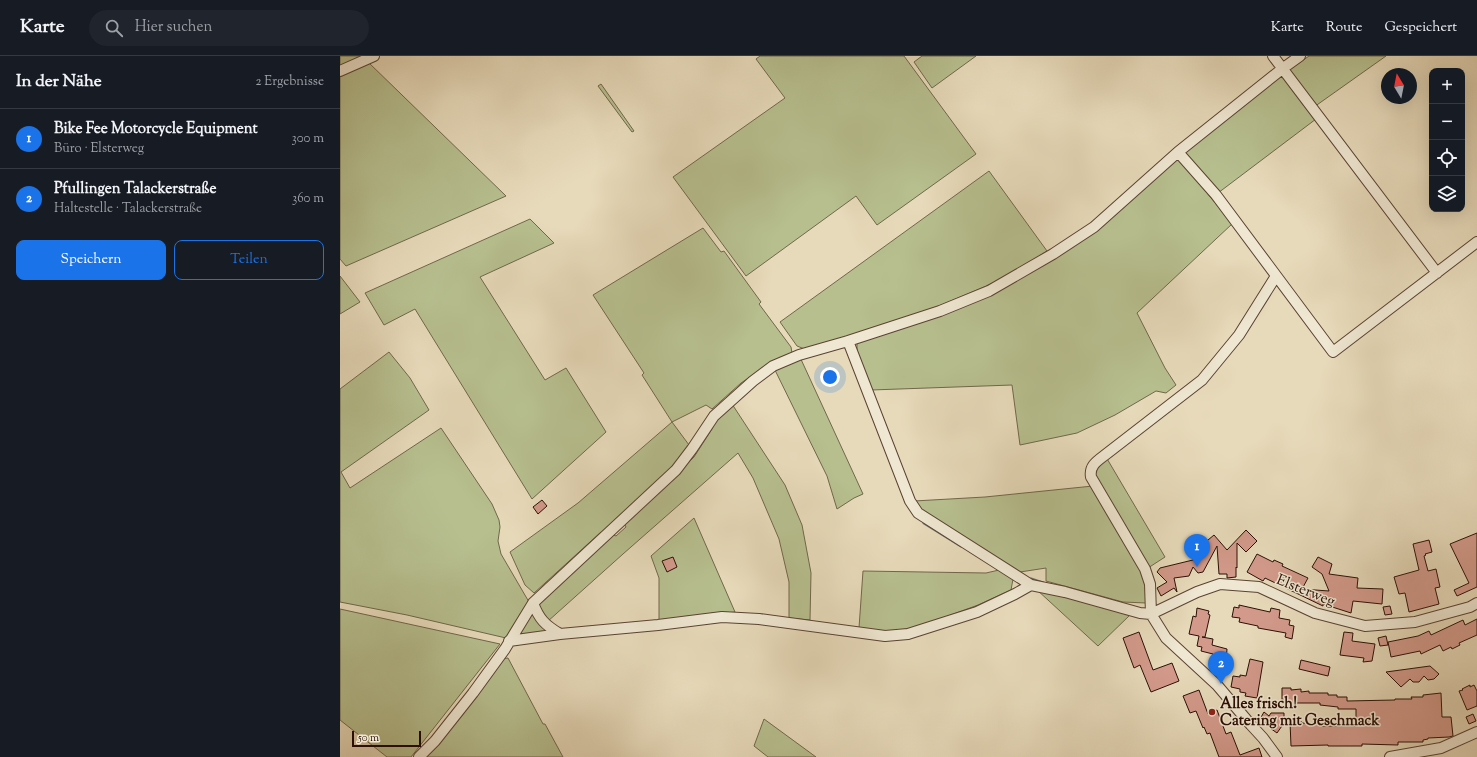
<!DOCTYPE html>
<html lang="de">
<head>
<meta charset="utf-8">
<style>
  :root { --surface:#171b24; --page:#20242c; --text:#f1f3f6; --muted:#9ea1a6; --line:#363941; --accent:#1a73e8 }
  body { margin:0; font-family:"Sorts Mill Goudy",serif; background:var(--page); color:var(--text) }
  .controls { position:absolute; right:12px; top:12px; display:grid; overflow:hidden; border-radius:8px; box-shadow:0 4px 16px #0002 }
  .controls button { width:36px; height:36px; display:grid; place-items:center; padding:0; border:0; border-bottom:1px solid var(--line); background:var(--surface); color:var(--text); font:20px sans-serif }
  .compass { position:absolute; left:1041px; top:12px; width:36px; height:36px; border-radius:50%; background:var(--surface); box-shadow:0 4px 16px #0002; rotate:350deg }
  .scale { position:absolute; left:12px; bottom:10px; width:69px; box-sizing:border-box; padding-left:4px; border:2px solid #2b0f05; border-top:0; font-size:11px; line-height:14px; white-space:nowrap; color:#2b0f05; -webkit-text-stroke:3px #efe7d2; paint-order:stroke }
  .you { position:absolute; left:490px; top:321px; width:14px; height:14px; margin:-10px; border:3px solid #fff; border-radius:50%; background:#1a73e8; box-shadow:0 0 0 6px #1a73e833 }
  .badge { display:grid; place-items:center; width:26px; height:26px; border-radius:50%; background:var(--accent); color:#fff; font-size:13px; font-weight:700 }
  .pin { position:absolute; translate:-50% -33px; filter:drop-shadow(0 1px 2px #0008) }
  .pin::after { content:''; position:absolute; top:21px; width:14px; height:12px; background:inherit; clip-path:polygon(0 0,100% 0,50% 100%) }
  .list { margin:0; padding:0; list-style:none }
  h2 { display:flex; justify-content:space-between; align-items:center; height:52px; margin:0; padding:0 16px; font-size:17px }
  h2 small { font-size:13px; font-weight:400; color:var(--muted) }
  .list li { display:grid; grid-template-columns:26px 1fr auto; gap:12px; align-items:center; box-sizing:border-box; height:60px; padding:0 16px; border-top:1px solid var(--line) }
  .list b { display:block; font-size:15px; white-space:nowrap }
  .list p { margin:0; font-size:13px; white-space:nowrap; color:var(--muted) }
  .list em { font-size:13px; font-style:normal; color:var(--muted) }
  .actions { display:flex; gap:8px; padding:12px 16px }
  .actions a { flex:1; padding:9px 0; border:1px solid var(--accent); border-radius:8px; text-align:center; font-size:14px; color:var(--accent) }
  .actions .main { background:var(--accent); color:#fff }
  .icon { flex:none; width:22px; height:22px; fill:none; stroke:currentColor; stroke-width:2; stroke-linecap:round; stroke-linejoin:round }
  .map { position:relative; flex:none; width:1137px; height:701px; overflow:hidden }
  header { display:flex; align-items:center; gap:24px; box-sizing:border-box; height:56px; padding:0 20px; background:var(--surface); border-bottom:1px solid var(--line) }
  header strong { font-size:19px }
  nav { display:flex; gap:22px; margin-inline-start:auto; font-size:14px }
  .search { width:280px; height:36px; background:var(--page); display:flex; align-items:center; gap:10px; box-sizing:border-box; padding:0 14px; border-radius:22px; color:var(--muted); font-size:15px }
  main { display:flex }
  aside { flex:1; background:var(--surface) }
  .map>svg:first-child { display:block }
  .green { fill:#b7bf8f; stroke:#71674a }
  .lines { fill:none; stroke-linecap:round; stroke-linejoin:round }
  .stream { stroke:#6c766f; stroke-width:3 }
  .building { fill:#d39a8b; stroke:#2b0f05 }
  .street-casing { stroke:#5a4232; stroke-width:12 }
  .street { stroke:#efe7d2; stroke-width:10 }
  .poi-dot { fill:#8f2418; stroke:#efe7d2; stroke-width:1.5 }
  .labels { text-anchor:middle; stroke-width:3; stroke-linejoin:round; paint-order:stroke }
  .street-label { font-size:15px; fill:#2b0f05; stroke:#efe7d2 }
  .poi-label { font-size:15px; font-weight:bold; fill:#2b0f05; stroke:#efe7d2; text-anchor:start }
</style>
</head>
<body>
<header>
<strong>Karte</strong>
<div class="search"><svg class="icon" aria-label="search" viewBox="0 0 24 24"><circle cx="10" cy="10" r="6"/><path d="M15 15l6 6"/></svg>Hier suchen</div>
<nav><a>Karte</a><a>Route</a><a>Gespeichert</a></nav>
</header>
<main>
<aside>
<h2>In der Nähe<small>2 Ergebnisse</small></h2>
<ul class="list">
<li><span class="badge">1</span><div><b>Bike Fee Motorcycle Equipment</b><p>Büro · Elsterweg</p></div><em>300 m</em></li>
<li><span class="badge">2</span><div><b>Pfullingen Talackerstraße</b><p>Haltestelle · Talackerstraße</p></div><em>360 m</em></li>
</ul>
<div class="actions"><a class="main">Speichern</a><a>Teilen</a></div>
</aside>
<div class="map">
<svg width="1137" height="701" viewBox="0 0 1137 701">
  <rect width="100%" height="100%" fill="#e7daba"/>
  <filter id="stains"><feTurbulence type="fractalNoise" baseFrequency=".005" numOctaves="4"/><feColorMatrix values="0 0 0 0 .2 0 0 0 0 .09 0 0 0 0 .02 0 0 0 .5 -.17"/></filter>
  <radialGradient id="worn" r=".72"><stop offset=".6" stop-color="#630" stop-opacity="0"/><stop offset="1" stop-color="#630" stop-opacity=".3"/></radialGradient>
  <!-- green -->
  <path class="green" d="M 0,0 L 22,0 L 0,10 Z
    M 420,0 L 564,0 L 636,98 L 537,169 L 516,140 L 406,220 L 333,121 L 445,42 L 416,3 Z
    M 582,0 L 636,0 L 592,32 L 574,6 Z
    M 969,0 L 1046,0 L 974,51 L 949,14 Z
    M 27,5 L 166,140 L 6,210 L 0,203 L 0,17 Z
    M 942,19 L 976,63 L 878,137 L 845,96 Z
    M 261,28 L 294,75 L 292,76 L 258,30 Z
    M 838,103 L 855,122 L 892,168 L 797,257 L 825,312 L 836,329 L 826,337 L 816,335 L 775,359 L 737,377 L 680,389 L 672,329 L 531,334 L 517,298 L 517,286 L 586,264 L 728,194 Z
    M 649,115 L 707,195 L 667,221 L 592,253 L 467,294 L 457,290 L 440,266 Z
    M 190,163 L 214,187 L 140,221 L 205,324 L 226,312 L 266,376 L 192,443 L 75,253 L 44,269 L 25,237 Z
    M 363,172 L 381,196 L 384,195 L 421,246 L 419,248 L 451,291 L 452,297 L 428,309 L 401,327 L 372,353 L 366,349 L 332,366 L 352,393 L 265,480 L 261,476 L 194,537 L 185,529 L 170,496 L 238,447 L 332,366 L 302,319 L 304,317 L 253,239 Z
    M 0,220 L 20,246 L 0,258 Z
    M 49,296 L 70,322 L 89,354 L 1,416 L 10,432 L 101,372 L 152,448 L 159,464 L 160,471 L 158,485 L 161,498 L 189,546 L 166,582 L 67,559 L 0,546 L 0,333 Z
    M 459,299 L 523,438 L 514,442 L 497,453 L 487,420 L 433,310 Z
    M 392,348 L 445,429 L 462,469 L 471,517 L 470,564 L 449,562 L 449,526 L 439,483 L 413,422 L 398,397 L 283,498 L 207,566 L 197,548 L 271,478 L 276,480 L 286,471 L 284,467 L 327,428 L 354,401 L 372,373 L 375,366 Z
    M 766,401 L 825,501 L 808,512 L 755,419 L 754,411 Z
    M 753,430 L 802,513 L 807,531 L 806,547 L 783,546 L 706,525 L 706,512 L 680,516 L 582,456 L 574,445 L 645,441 Z
    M 354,462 L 395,556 L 319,565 L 319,522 L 311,500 Z
    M 659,514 L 673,523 L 671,534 L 638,549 L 578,571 L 549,576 L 519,572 L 523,515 L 646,517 Z
    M 696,533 L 790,559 L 758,590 Z
    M 0,553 L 160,588 L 71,701 L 47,701 L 0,664 Z
    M 191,556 L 208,577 L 175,582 Z
    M 168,602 L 203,668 L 205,668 L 223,701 L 83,701 L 161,603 Z
    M 424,663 L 476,701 L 428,701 L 414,690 Z"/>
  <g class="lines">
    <!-- stream -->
    <path class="stream" d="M 584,467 L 621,490
      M 691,523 L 703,527"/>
  </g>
  <!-- building -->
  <path class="building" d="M 202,444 L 207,450 L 198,458 L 193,451 Z
    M 906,474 L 917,485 L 906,496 L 897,487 L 897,512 L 896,511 L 896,521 L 887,522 L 887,518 L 879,518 L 877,490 L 863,516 L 858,517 L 853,511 L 849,520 L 834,522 L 837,536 L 834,532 L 821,540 L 817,532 L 827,526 L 817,516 L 820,512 L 857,503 L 865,491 L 862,489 L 874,479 L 887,494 Z
    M 1137,477 L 1137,531 L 1117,540 L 1114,534 L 1129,527 L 1110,488 Z
    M 1089,484 L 1092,496 L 1085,498 L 1086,499 L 1084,500 L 1088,515 L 1096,513 L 1100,531 L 1095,532 L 1099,548 L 1069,556 L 1065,537 L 1059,538 L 1054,521 L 1079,514 L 1073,488 Z
    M 917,498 L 933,506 L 934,504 L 943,508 L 942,510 L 968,522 L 962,533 L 989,535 L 982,518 L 972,511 L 978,501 L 992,508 L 989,518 L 1018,522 L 1017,532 L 1043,533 L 1042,548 L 1013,545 L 1011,557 L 983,548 L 983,550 L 925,522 L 923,525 L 907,516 Z
    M 333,501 L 337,511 L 327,516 L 322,505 Z
    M 899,549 L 930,556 L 931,552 L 940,554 L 939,562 L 950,564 L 949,569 L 954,570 L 952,583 L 945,581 L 946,577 L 918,572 L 918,570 L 899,566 L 900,562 L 892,561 L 894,551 L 899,552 Z
    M 1050,550 L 1052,558 L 1045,559 L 1043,551 Z
    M 857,552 L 869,555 L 868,558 L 870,559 L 865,581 L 862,581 L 873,583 L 872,589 L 887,593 L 886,606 L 872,603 L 873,598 L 861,595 L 862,591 L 857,590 L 859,580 L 849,578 L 853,560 L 856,561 Z
    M 1137,563 L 1137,579 L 1119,587 L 1120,589 L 1112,593 L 1111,591 L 1103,595 L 1100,589 L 1081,598 L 1080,595 L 1051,601 L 1048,586 L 1078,580 L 1089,575 L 1091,579 L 1123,564 L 1125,569 Z
    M 799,576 L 813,614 L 832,607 L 839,625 L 811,636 L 800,609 L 794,612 L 783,582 Z
    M 1004,576 L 1013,577 L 1012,585 L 1035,588 L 1032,605 L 1023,606 L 1024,602 L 1000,599 Z
    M 1046,580 L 1048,589 L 1040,590 L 1038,582 Z
    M 910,603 L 923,606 L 917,642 L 905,640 L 906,637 L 900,636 L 900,633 L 891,631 L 893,620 L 900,621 L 900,619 L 906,620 Z
    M 961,604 L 990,611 L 988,620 L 959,613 Z
    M 1090,610 L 1099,618 L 1094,623 L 1088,624 L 1084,620 L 1079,626 L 1073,626 L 1070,623 L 1061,631 L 1046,616 Z
    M 1130,629 L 1130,631 L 1134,629 L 1137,635 L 1137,650 L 1127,654 L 1119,635 L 1123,634 L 1122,633 Z
    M 942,632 L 951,632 L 951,634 L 961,633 L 961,636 L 969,635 L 969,637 L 988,637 L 988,639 L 997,639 L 997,641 L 1007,641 L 1007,645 L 1055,644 L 1055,643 L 1072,643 L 1071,641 L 1083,641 L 1083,639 L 1101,637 L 1102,661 L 1111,661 L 1113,680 L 1109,681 L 1088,682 L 1088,683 L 1083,684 L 1083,686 L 1058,686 L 1058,689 L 1022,688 L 1022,690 L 988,690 L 988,689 L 951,690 L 950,666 L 962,666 L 962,667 L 981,668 L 982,670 L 1016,670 L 1016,653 L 998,653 L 998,651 L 980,649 L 980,647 L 942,647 Z
    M 859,634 L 868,658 L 877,654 L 886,678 L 891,676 L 900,699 L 919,692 L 922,701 L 879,701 L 870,677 L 867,678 L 864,671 L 863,672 L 856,655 L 850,657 L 843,640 Z
    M 924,656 L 929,660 L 931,657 L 944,657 L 944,667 L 937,677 L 930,672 L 931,670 L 920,663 Z
    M 1133,658 L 1136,665 L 1129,668 L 1126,661 Z"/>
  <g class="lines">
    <defs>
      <path id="street" d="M 933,0 L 1097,217
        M 0,15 L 34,0
        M 838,96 L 876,139 L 993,296 L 1137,186
        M 936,220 L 899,279 L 862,324 L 765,399 C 757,405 749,410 751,421 L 805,513 L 810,528 L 811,558 L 826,582 L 877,629 L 911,669 L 923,682 L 937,701
        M 508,285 L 570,445 L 578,457 L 691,529 L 725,536 L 800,557 L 811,558 L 857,536 L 880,528 L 919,531 L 975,557 L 1025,570 L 1075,566 L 1130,551 L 1137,547
        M 193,547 C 199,563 205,569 220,578
        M 169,585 L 220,578 L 318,569 L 382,561 L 419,563 L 545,580 L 568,578 L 637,556 L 675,538 L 691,529
        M 79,701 L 95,685 L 133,637 L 165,593 L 193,547 L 336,414 L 352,393 L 374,360 L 413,325 L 433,310 L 459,299 L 508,285 L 600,255 L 649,235 L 713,198 L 754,171 L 838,96 L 942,13 L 960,0
        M 1050,701 L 1101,692 L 1137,676"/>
    </defs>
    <!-- street casing -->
    <use href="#street" class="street-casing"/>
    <!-- street -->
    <use href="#street" class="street"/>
  </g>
  <!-- markers -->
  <circle class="poi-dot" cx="872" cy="656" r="4"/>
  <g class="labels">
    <!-- street labels -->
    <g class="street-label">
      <text transform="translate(966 534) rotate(22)" y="5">Elsterweg</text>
    </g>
    <!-- poi labels -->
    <g class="poi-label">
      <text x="880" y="652">Alles frisch!<tspan x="880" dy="17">Catering mit Geschmack</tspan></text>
    </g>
  </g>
  <rect width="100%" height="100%" filter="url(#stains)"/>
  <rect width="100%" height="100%" fill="url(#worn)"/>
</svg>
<div class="controls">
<button>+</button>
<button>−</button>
<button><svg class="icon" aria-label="locate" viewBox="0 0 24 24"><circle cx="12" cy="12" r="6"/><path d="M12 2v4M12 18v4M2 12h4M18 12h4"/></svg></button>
<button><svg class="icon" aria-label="layers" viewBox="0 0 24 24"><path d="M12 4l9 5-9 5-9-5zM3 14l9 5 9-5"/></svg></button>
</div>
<svg class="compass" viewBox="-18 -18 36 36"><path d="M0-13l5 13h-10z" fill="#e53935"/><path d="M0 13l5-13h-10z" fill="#9ea1a6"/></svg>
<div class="scale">50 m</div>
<div class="you"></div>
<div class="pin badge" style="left:857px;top:511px">1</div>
<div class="pin badge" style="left:881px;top:628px">2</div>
</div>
</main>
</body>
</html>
